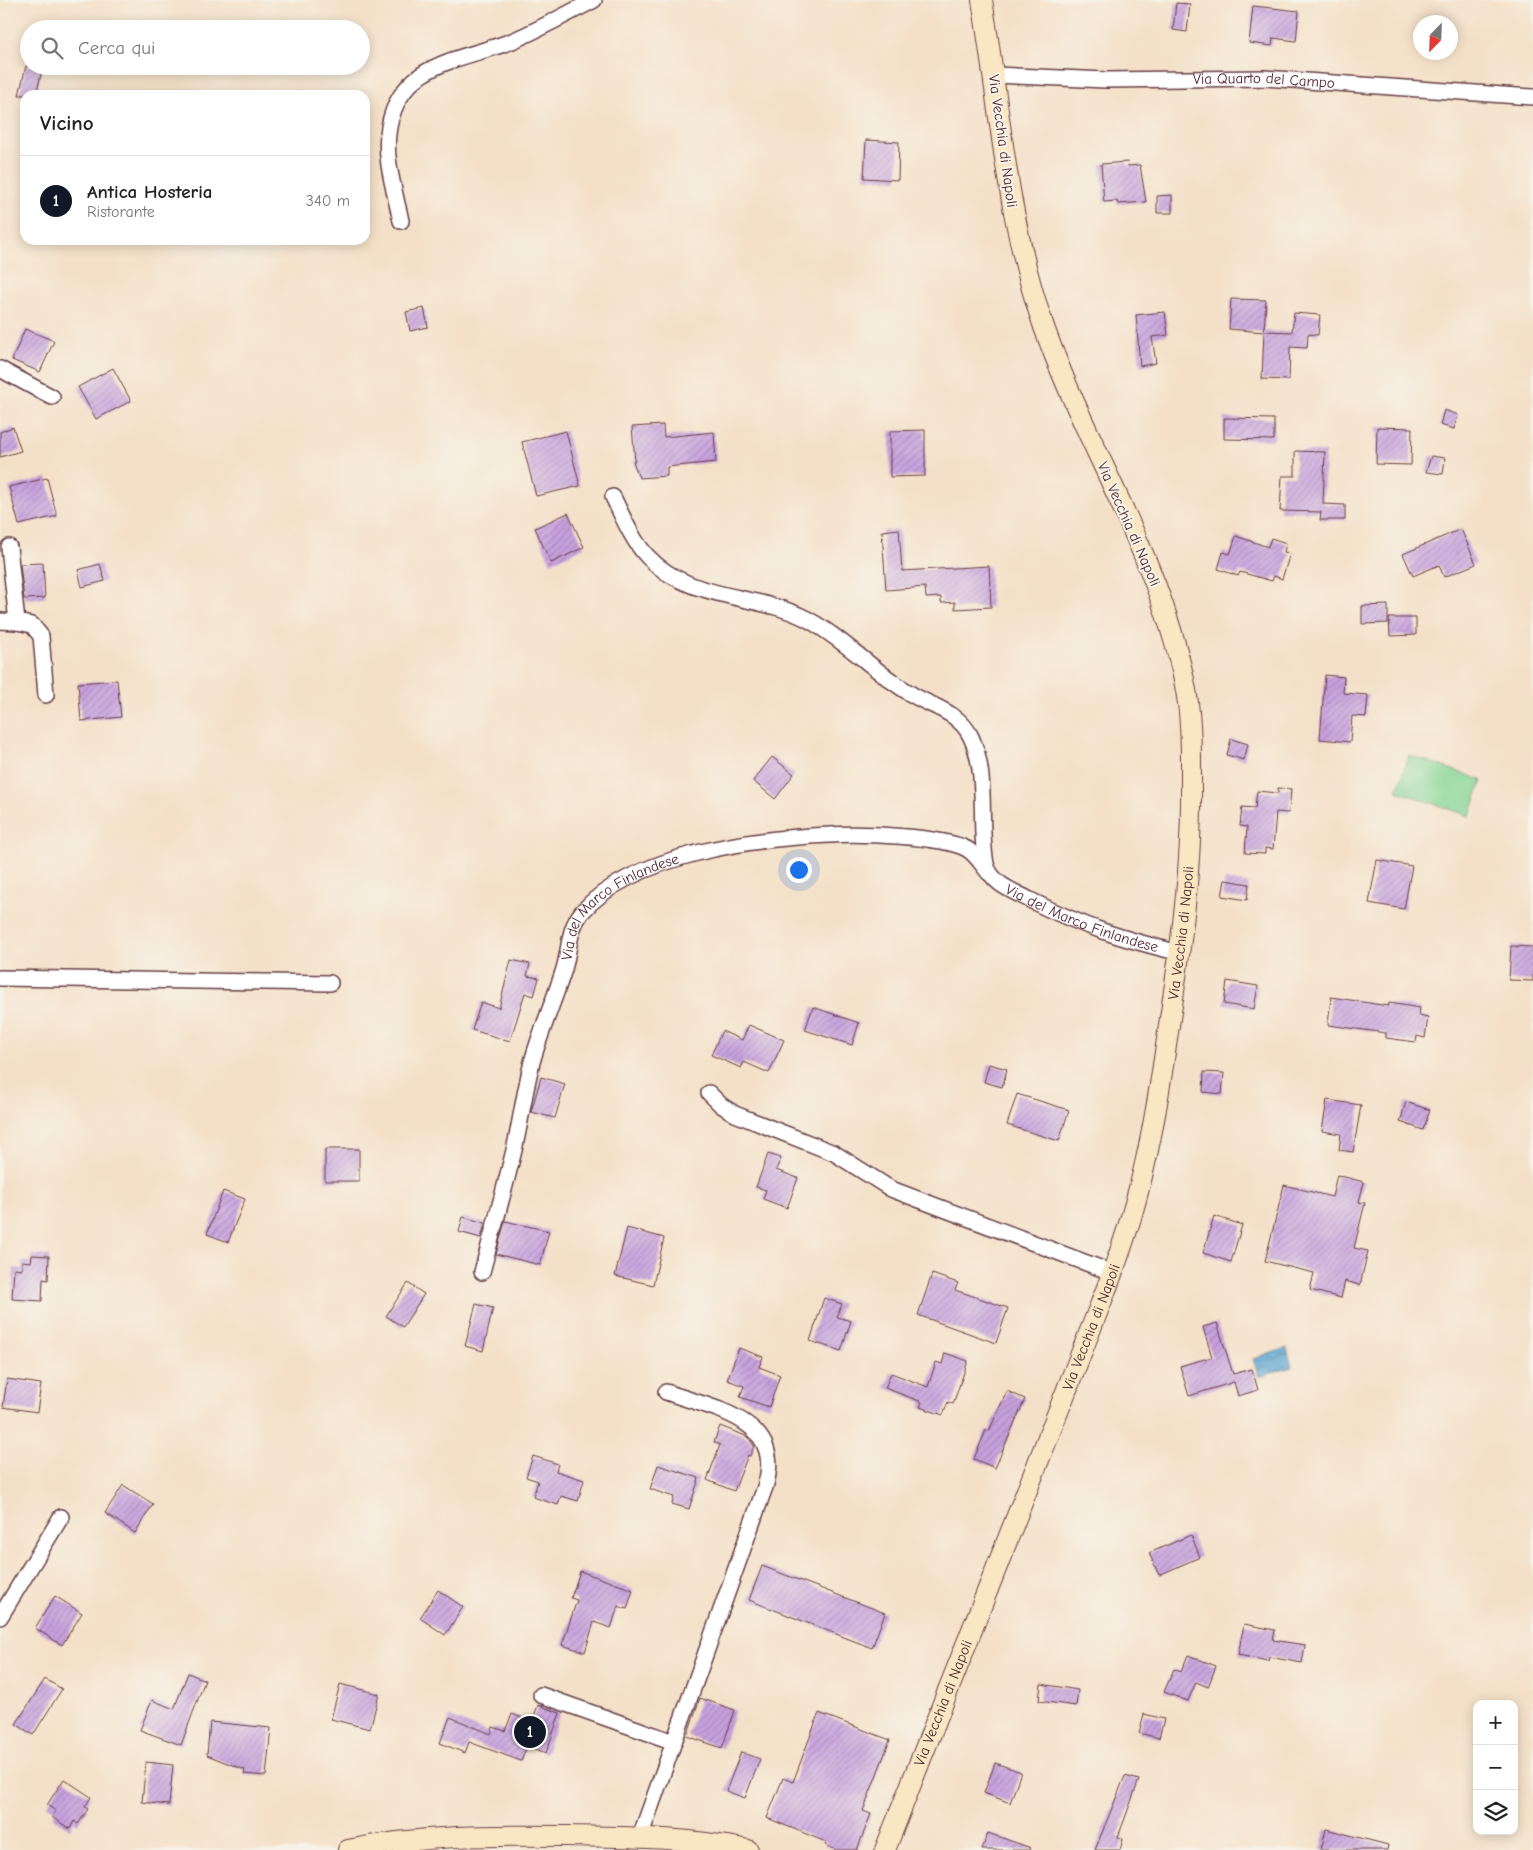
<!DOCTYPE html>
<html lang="it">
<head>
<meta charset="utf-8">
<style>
  :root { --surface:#fff; --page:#f2f2f2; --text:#222; --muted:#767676; --line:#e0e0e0; --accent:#111827 }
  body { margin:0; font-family:"Comic Neue",sans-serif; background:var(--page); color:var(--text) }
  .controls { position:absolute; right:15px; bottom:15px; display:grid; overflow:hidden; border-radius:10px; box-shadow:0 2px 12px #0003 }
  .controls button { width:45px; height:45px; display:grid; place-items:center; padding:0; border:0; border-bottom:1px solid var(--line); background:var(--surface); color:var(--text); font:25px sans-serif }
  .compass { position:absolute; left:1413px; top:15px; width:45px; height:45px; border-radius:50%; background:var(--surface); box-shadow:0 2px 12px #0003; rotate:203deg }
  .you { position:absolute; left:798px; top:869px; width:18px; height:18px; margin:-12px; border:4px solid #fff; border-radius:50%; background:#1a73e8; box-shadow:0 0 0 8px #1a73e833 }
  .badge { display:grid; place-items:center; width:32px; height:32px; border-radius:50%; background:var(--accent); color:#fff; font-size:16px; font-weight:700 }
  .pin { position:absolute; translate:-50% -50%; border:2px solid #fff; box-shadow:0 1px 5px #0006 }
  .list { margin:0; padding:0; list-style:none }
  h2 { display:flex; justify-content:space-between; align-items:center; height:65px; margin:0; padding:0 20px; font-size:21px }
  h2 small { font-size:16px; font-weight:400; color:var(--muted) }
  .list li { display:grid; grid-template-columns:32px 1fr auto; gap:15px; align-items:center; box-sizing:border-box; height:90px; padding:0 20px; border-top:1px solid var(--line) }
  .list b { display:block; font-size:19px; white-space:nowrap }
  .list p { margin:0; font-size:16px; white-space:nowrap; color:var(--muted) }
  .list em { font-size:16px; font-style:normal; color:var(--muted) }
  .icon { flex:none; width:28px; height:28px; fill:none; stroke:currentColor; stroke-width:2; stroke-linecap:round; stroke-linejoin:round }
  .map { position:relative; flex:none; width:1533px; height:1850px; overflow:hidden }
  .search { position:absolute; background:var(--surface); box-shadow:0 2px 12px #0003; left:20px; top:20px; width:350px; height:55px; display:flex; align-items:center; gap:12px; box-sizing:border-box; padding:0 18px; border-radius:28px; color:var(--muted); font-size:19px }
  .panel { position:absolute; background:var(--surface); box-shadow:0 2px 12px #0003; left:20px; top:90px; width:350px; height:155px; border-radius:15px }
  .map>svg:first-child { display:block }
  .park { fill:#83d494; stroke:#667a60 }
  .water { fill:url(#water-waves); stroke:#50607c }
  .building { fill:url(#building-hatch) }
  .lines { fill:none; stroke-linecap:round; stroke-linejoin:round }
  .street-casing { stroke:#643c43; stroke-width:18 }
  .secondary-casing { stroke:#643c43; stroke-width:22 }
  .street { stroke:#fff; stroke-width:15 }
  .secondary { stroke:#f9e7c3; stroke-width:20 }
  .labels { text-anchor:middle; stroke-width:4; stroke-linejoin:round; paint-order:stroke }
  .street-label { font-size:15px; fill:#4a1f2b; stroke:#f7f3e8 }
</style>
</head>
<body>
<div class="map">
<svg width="1533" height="1850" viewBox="0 0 1533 1850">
  <defs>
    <pattern id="water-waves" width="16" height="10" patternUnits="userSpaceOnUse" patternTransform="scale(1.25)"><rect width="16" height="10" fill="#56a2ce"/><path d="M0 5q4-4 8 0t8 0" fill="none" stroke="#4983a7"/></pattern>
    <pattern id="building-hatch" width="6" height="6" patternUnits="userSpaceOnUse" patternTransform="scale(1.25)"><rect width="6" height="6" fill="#c8a2df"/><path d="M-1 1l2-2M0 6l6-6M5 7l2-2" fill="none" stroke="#a483b5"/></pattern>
  </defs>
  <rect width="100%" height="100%" fill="#f7f3e8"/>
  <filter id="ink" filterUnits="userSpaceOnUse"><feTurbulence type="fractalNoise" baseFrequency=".02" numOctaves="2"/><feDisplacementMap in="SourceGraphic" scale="10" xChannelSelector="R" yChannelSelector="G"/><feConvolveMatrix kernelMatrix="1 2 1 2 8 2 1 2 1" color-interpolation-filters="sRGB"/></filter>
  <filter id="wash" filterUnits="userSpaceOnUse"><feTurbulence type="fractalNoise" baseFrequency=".0096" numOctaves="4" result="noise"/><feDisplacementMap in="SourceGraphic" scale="20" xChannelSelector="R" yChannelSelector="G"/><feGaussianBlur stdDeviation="1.12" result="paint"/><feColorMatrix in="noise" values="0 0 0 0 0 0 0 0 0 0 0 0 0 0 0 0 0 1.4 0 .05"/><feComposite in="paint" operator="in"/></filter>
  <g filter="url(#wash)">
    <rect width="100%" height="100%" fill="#f4e0c8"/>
    <!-- park -->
    <path class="park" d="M 1409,755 L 1482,780 L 1470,816 L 1397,791 Z"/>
    <!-- water -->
    <path class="water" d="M 1287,1348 L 1292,1367 L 1259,1377 L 1253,1359 Z"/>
    <g id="blocks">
      <!-- building -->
      <path class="building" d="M 1176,3 L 1190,4 L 1187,32 L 1173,30 Z
        M 1253,6 L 1299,11 L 1296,41 L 1273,38 L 1272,46 L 1249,43 Z
        M 26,66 L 43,66 L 36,95 L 19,95 Z
        M 866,140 L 899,142 L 898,180 L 864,178 Z
        M 1127,162 L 1128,166 L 1140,165 L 1146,202 L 1118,204 L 1117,201 L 1104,202 L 1101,164 Z
        M 1172,195 L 1172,213 L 1157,213 L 1157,196 Z
        M 1231,299 L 1266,300 L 1264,331 L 1292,332 L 1294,313 L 1320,315 L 1318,335 L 1308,334 L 1307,348 L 1290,347 L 1289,380 L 1262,379 L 1264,332 L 1229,329 Z
        M 424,308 L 428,327 L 410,331 L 406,312 Z
        M 1165,312 L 1168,335 L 1152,337 L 1156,363 L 1140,366 L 1136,315 Z
        M 25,329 L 54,341 L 40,372 L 12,360 Z
        M 113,368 L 131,401 L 96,419 L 78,387 Z
        M 1444,410 L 1458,415 L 1454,429 L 1440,425 Z
        M 1224,418 L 1274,419 L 1274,440 L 1224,439 Z
        M 663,425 L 664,437 L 714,432 L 716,462 L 667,467 L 667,476 L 639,478 L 633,461 L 635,461 L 632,427 Z
        M 13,427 L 21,451 L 0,457 L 0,432 Z
        M 1377,427 L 1412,428 L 1411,465 L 1376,464 Z
        M 925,430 L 925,476 L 890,477 L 890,431 Z
        M 566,431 L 580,486 L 536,496 L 522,442 Z
        M 1295,451 L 1325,452 L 1323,504 L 1345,505 L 1345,520 L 1320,520 L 1321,512 L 1280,511 L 1282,476 L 1295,476 Z
        M 1431,456 L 1445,458 L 1443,474 L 1426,472 Z
        M 47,478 L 57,516 L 19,525 L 9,487 Z
        M 568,513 L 584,547 L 551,563 L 535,528 Z
        M 899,529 L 902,571 L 989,566 L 991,607 L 955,609 L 955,602 L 941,603 L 941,597 L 926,598 L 925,587 L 886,590 L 882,531 Z
        M 1461,529 L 1476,564 L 1444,577 L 1439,565 L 1413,576 L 1403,554 Z
        M 1236,536 L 1268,547 L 1271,538 L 1286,543 L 1284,552 L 1290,554 L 1282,579 L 1274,576 L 1272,581 L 1240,572 L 1238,576 L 1218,569 L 1223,552 L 1230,554 Z
        M 43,563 L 45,598 L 24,599 L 20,564 Z
        M 100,564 L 105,581 L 82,587 L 78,570 Z
        M 1388,605 L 1388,623 L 1362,624 L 1362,606 Z
        M 1389,618 L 1416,618 L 1416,635 L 1390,636 Z
        M 1325,675 L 1344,677 L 1343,693 L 1368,695 L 1366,717 L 1352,716 L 1350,742 L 1320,739 Z
        M 117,680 L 121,717 L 81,721 L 78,683 Z
        M 1231,739 L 1248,744 L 1244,760 L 1227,755 Z
        M 772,757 L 794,774 L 775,799 L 753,781 Z
        M 1278,788 L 1291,789 L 1289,813 L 1276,812 L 1273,849 L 1265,848 L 1265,854 L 1245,853 L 1247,827 L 1240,826 L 1242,807 L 1255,808 L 1257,791 L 1278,793 Z
        M 1377,860 L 1412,866 L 1404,909 L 1369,903 Z
        M 1225,880 L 1249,884 L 1247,900 L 1222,896 Z
        M 1511,946 L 1533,947 L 1533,981 L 1509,980 Z
        M 511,960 L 530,964 L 527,976 L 539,978 L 534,996 L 525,993 L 510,1041 L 472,1030 L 481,1002 L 499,1008 Z
        M 1227,981 L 1258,986 L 1254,1009 L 1224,1004 Z
        M 1331,997 L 1388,1006 L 1389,1003 L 1420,1008 L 1419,1015 L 1428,1017 L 1425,1038 L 1417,1036 L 1416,1042 L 1386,1038 L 1386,1033 L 1328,1025 Z
        M 813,1007 L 859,1023 L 852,1045 L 805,1030 Z
        M 749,1025 L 784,1040 L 769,1073 L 744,1062 L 741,1068 L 711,1055 L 722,1031 L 742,1040 Z
        M 989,1064 L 1007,1069 L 1002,1087 L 984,1082 Z
        M 1204,1072 L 1224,1073 L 1222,1094 L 1203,1092 Z
        M 541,1077 L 565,1084 L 555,1118 L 531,1112 Z
        M 1017,1094 L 1069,1110 L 1059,1141 L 1007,1125 Z
        M 1327,1100 L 1361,1105 L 1353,1152 L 1339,1150 L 1341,1134 L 1322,1131 Z
        M 1406,1102 L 1430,1110 L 1423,1130 L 1400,1122 Z
        M 325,1149 L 359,1149 L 359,1181 L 325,1181 Z
        M 768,1154 L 781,1158 L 776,1170 L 798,1178 L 787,1208 L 763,1199 L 766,1190 L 756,1187 Z
        M 1337,1175 L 1364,1182 L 1359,1202 L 1365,1203 L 1354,1248 L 1368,1251 L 1360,1285 L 1345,1281 L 1341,1298 L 1310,1290 L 1314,1273 L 1265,1261 L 1284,1185 L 1332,1197 Z
        M 223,1191 L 245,1199 L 228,1242 L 207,1234 Z
        M 1214,1216 L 1242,1225 L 1231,1262 L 1203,1253 Z
        M 463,1217 L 485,1223 L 481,1238 L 459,1232 Z
        M 505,1221 L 549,1231 L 540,1265 L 496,1254 Z
        M 627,1228 L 664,1238 L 653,1285 L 615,1276 Z
        M 32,1255 L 49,1256 L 48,1280 L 43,1279 L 42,1301 L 12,1299 L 14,1268 L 22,1269 L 22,1261 L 31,1262 Z
        M 932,1274 L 958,1283 L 955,1290 L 1008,1308 L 996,1343 L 918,1315 Z
        M 408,1283 L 424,1294 L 403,1327 L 386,1316 Z
        M 824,1298 L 842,1304 L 837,1317 L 851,1321 L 841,1351 L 810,1341 Z
        M 476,1304 L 493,1308 L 483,1351 L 465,1346 Z
        M 1217,1323 L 1233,1374 L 1252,1369 L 1258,1390 L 1238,1396 L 1234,1382 L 1189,1396 L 1180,1366 L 1212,1357 L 1203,1327 Z
        M 739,1348 L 763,1357 L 759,1367 L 780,1375 L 769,1407 L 740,1397 L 744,1386 L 727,1380 Z
        M 945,1353 L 968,1361 L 953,1404 L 948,1402 L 943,1415 L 920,1407 L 922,1402 L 885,1388 L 891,1373 L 928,1387 L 936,1362 L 942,1364 Z
        M 7,1379 L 41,1384 L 37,1412 L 3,1407 Z
        M 1007,1391 L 1025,1399 L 995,1468 L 974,1459 L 986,1430 L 989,1431 Z
        M 720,1426 L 748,1437 L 754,1446 L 750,1456 L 748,1455 L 734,1491 L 707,1480 L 720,1445 L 714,1442 Z
        M 533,1456 L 558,1464 L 556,1471 L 584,1480 L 578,1501 L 561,1496 L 558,1505 L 533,1497 L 538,1481 L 526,1477 Z
        M 658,1465 L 699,1478 L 689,1509 L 672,1504 L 674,1497 L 650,1489 Z
        M 123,1485 L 153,1504 L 135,1533 L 105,1513 Z
        M 1191,1535 L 1200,1557 L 1159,1575 L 1149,1553 Z
        M 762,1566 L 885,1613 L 872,1648 L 749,1600 Z
        M 580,1571 L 633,1590 L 627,1609 L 618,1606 L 611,1628 L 594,1622 L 585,1652 L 562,1645 L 577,1600 L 571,1598 Z
        M 438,1590 L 463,1607 L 445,1635 L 420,1618 Z
        M 55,1596 L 82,1613 L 62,1645 L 35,1628 Z
        M 1244,1624 L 1275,1630 L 1273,1640 L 1305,1645 L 1302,1663 L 1269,1657 L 1268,1661 L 1238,1655 Z
        M 1188,1655 L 1216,1666 L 1208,1687 L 1196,1682 L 1188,1701 L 1164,1692 L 1174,1669 L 1181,1672 Z
        M 188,1673 L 205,1680 L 181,1745 L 140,1730 L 152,1700 L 174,1709 Z
        M 45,1679 L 62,1689 L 33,1735 L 16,1724 Z
        M 340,1684 L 379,1694 L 370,1729 L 331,1719 Z
        M 1041,1684 L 1078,1690 L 1076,1706 L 1039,1701 Z
        M 700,1698 L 735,1710 L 722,1748 L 687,1736 Z
        M 538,1705 L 560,1713 L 546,1753 L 527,1746 L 521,1761 L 469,1742 L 465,1753 L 440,1743 L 450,1717 L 491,1734 L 493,1727 L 505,1731 L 512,1714 L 532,1722 Z
        M 819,1713 L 890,1740 L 863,1811 L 871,1814 L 857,1850 L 836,1850 L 825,1845 L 826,1842 L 767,1818 L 783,1778 L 793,1782 Z
        M 1144,1714 L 1164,1719 L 1159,1738 L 1139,1733 Z
        M 210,1722 L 271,1728 L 266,1776 L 244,1774 L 245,1770 L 207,1755 Z
        M 741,1752 L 760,1759 L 745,1798 L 726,1791 Z
        M 146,1762 L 173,1765 L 169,1805 L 142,1802 Z
        M 995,1763 L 1021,1772 L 1010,1803 L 984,1793 Z
        M 1125,1776 L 1139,1780 L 1118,1837 L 1123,1839 L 1120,1850 L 1095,1850 Z
        M 64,1779 L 91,1797 L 85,1807 L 88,1809 L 78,1824 L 74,1821 L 70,1829 L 52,1817 L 56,1811 L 47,1805 Z
        M 1326,1829 L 1388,1845 L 1387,1850 L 1321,1850 Z
        M 988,1833 L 1031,1848 L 1030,1850 L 982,1850 Z"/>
    </g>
  </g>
  <g filter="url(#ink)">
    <use href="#blocks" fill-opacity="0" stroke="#643c43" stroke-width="1"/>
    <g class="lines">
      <defs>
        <g id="street">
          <path id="s1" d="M 994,75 L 1106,80 L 1264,78 L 1533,97"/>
          <path d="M 401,221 C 395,191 383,157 389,127 C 401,61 461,61 512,41 C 540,29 567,14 594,0"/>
          <path d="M 0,369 L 52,397"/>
          <path id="s2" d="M 613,497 C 623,517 632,540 647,556 C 688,601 757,593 807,619 C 844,639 872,670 908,692 C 930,707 958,710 971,737 C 989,776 978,822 986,864 C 992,885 1014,891 1032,901 C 1084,927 1123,939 1180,953"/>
          <path d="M 9,547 L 17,622 L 32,625 L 41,636 L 46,695"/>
          <path d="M 0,621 L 17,622"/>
          <path d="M 0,978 L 330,983"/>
          <path d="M 709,1093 L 721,1105 L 735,1114 L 834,1153 L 891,1189 L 1113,1273"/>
          <path id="s3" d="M 482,1272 C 493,1230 505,1188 515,1146 C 521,1118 525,1090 532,1062 C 541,1030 554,1001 564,969 C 570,949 568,929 582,912 C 633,854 756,838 830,835 C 859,833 943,836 967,849 C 976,854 982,865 989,873"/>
          <path d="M 0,1617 L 61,1517"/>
          <path d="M 541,1695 L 674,1742"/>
          <path d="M 640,1837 L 765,1487 C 786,1419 714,1409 666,1392"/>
        </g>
        <g id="secondary">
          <path d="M 348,1850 C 421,1835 493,1835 567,1836 C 628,1837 688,1837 748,1850"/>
          <path id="s4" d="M 885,1850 L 1099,1308 C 1114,1270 1128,1232 1138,1192 C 1154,1133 1162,1072 1171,1012 C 1182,937 1192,864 1191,788 C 1191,752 1192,716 1184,680 C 1158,555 1086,446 1044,327 C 1007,222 1000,109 982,0"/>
        </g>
      </defs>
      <!-- street casing -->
      <use href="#street" class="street-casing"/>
      <!-- secondary casing -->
      <use href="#secondary" class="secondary-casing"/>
      <!-- street -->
      <use href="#street" class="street"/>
      <!-- secondary -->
      <use href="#secondary" class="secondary"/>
    </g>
  </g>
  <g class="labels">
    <!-- street labels -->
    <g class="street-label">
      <text dy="5" stroke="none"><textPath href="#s1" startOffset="270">Via Quarto del Campo</textPath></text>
      <text transform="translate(1003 141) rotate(82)" y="5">Via Vecchia di Napoli</text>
      <text transform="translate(1129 524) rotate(66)" y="5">Via Vecchia di Napoli</text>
      <text dy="5" stroke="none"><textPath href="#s3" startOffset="405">Via del Marco Finlandese</textPath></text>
      <text dy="5" stroke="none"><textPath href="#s2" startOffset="689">Via del Marco Finlandese</textPath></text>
      <text dy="5" stroke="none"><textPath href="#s4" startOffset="968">Via Vecchia di Napoli</textPath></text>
      <text dy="5" stroke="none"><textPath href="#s4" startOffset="562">Via Vecchia di Napoli</textPath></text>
      <text dy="5" stroke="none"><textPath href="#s4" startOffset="158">Via Vecchia di Napoli</textPath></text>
    </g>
  </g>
</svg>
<div class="controls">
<button>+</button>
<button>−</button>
<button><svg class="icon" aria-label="layers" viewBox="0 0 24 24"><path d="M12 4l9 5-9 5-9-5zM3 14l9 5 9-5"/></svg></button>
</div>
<svg class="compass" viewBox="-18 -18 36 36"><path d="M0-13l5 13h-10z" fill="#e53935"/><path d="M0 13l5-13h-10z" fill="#767676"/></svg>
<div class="you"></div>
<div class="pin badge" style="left:530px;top:1732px">1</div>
<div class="search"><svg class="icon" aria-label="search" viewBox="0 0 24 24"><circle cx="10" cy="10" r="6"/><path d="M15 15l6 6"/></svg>Cerca qui</div>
<section class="panel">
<h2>Vicino<small></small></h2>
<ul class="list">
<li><span class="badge">1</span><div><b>Antica Hosteria</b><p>Ristorante</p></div><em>340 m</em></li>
</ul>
</section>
</div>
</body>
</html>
